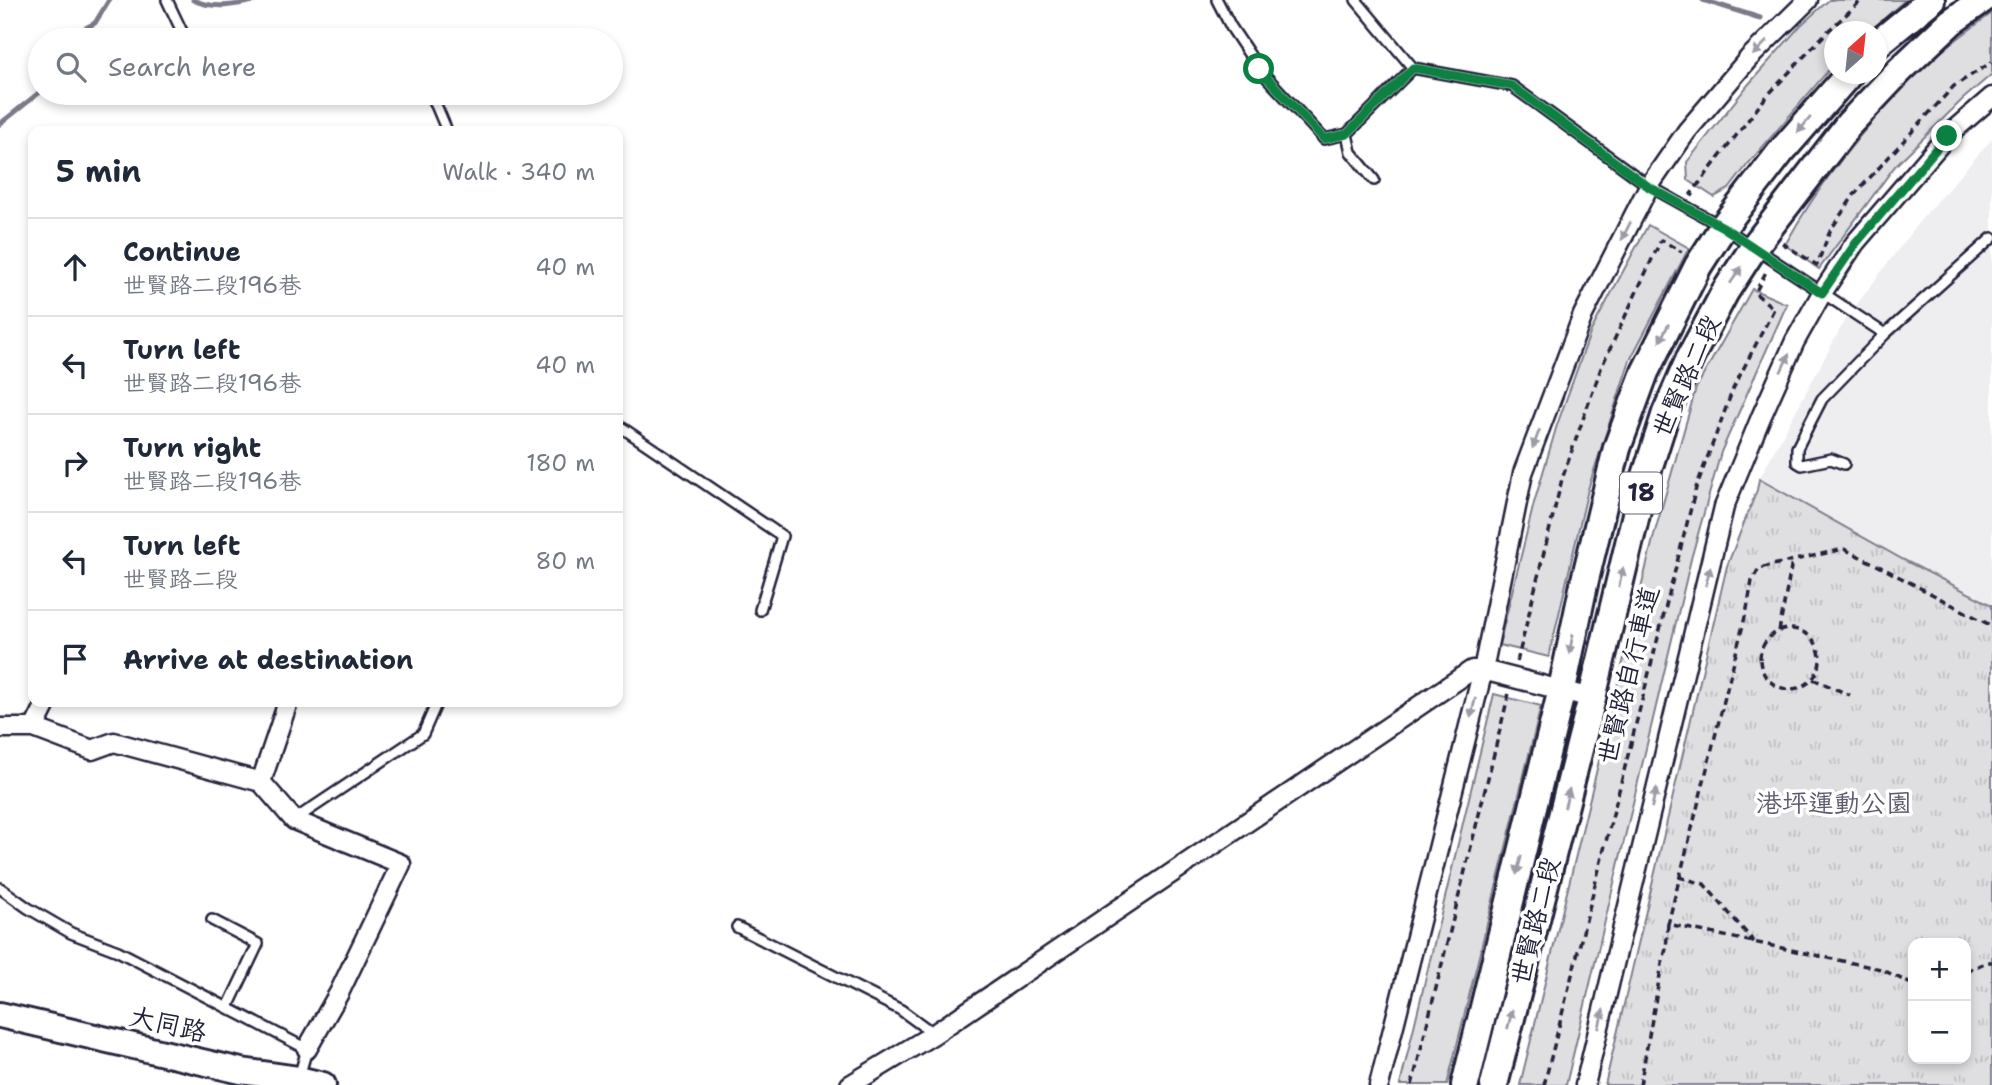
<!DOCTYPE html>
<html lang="en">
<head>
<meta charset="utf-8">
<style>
  :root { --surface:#fff; --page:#f6f6f7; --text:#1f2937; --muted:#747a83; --line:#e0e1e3 }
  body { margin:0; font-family:"Shantell Sans","LXGW WenKai TC",sans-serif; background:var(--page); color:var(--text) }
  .controls { position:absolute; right:21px; bottom:21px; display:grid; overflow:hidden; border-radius:14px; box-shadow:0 4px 10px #0003 }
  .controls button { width:63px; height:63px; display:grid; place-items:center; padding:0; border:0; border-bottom:2px solid var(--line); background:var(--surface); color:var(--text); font:35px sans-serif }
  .compass { position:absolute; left:1824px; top:21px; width:63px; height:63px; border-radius:50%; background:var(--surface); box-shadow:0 4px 10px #0003; rotate:27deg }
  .stop { position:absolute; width:21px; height:21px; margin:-16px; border:5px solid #0b8043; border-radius:50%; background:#fff }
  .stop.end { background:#0b8043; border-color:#fff; box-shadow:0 2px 7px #0008 }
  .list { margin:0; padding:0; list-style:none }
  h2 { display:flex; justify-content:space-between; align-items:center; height:91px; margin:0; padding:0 28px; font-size:30px }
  h2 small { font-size:23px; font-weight:400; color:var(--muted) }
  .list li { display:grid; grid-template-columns:46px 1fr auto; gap:21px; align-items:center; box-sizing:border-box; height:98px; padding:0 28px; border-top:2px solid var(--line) }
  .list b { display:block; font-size:26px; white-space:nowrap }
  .list p { margin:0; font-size:23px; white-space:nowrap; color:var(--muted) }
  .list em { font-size:23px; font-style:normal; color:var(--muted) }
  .icon { flex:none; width:38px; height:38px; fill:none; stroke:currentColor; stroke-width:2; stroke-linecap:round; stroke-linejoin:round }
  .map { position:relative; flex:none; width:1992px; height:1085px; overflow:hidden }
  .search { position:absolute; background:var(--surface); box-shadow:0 4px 10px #0003; left:28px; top:28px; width:595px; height:77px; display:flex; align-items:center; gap:18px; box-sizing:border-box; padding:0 24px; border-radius:38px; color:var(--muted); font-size:26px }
  .panel { position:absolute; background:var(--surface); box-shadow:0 4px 10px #0003; left:28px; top:126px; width:595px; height:581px; border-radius:14px }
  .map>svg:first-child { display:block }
  .built { fill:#eeeef1 }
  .grass { fill:#dfdfe2; stroke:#80808e; stroke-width:2 }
  .park { fill:url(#park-tufts); stroke:#80808e; stroke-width:2; fill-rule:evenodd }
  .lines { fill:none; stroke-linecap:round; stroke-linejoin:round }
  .stream { stroke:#7a7a88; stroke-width:5 }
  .lane-casing { stroke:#22223b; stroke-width:14 }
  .street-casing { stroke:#22223b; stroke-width:23 }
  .secondary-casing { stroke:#22223b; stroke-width:30 }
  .primary-casing { stroke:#22223b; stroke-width:32 }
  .path { stroke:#22223b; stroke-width:3.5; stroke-dasharray:7 5; stroke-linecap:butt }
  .lane { stroke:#fff; stroke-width:9 }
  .street { stroke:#fff; stroke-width:18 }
  .secondary { stroke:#fff; stroke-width:24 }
  .primary { stroke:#fff; stroke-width:26 }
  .oneway { fill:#9c9ca7 }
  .route { stroke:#0b8043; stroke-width:9 }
  .labels { text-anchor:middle; stroke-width:7; stroke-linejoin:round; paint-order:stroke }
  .shield { fill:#fff; stroke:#646476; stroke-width:2 }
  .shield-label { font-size:24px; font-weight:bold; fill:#22223b }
  .street-label { font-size:26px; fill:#22223b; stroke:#fff }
  .park-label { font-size:26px; fill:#5b5b6d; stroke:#fff }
</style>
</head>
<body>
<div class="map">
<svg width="1992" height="1085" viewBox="0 0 1992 1085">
  <defs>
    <pattern id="park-tufts" width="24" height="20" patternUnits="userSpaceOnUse" patternTransform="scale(1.75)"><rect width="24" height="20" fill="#dfdfe2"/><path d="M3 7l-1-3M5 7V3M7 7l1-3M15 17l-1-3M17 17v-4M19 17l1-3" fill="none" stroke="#bfbfc3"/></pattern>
  </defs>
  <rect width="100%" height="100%" fill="#fff"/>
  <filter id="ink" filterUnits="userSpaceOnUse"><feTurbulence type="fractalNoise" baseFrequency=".0143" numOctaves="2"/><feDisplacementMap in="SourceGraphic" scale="14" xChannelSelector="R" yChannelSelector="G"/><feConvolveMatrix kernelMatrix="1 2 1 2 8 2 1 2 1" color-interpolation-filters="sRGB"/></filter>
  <g filter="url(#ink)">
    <!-- built -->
    <path class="built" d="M 1992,139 L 1992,605 L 1902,559 L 1759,479 L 1845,320 L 1918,223 Z"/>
    <!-- grass -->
    <path class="grass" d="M 1829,0 L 1905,0 L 1870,31 L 1834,32 L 1834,64 L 1748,164 L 1729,189 L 1714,197 L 1688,180 L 1687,162 L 1748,85 L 1801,25 Z
      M 1992,13 L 1992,74 L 1963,99 L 1895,166 L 1819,269 L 1785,245 C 1821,180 1868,122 1920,70 C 1942,49 1968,31 1992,13 Z
      M 1648,225 L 1689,248 L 1630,360 L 1588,489 L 1549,657 L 1499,645 L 1534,503 L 1557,425 L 1591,331 Z
      M 1752,289 L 1787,304 L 1721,452 L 1691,559 L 1566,1085 L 1520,1085 L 1654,535 L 1696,388 Z
      M 1494,694 L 1541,706 L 1447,1085 L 1400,1085 Z"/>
    <!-- park -->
    <path class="park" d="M 1759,479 L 1902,559 L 1992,605 L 1992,1085 L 1605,1085 L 1727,566 L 1757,490 ZM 1913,943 L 1966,943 L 1966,1059 L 1913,1059 Z"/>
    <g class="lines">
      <!-- stream -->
      <path class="stream" d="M 193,0 C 215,10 236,5 259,0
        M 1703,0 L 1760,18
        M 63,40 L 95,23 L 109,0
        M 0,124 L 40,92"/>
      <defs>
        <path id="lane" d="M 167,0 L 186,40
          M 1217,0 L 1231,27 L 1259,69 L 1324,139 L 1347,134 L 1413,68 L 1512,86 L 1649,186 L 1723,227 L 1885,334 L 1992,238
          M 1356,0 L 1413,68
          M 431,93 L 447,131
          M 1347,134 L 1351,152 L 1374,180
          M 618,425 L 782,536 L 760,610
          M 1844,464 L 1831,459 L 1802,465 L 1797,462 L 1797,448 L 1822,399 L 1885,334
          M 294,820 L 423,734 L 437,702
          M 0,888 L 28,908 L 71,933 L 118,951 L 307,1049 L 299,1077
          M 212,920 L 258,944 L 228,1007
          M 737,927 L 901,1010 L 934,1034"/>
        <path id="street" d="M 0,728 L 34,728 L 92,750 L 114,742 L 261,782 L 294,820 L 401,864 L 339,993 L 307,1049
          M 34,728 L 47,702
          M 261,782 L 288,702
          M 850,1085 L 934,1034 L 1472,670 L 1483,670 L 1592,698
          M 1379,1085 L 1483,670 L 1523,473 L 1583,315 L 1649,186 L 1687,131 L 1749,58 L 1808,0
          M 1585,1085 L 1724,507 L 1761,417 L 1795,341 L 1822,293 L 1855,243 L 1947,136 L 1992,97"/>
        <path id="secondary" d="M 0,1015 L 241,1071 L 298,1079 L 323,1085"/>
        <path id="primary" d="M 1876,45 L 1931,0
          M 1465,1085 L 1562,689 L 1584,584 L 1617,448 L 1645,372 L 1698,266 L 1723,227 L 1780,153 L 1849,74
          M 1494,1085 L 1592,698 L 1643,485 L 1666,413 L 1691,356 L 1725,292 L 1754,247 L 1849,124 L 1900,70 L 1951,22 L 1982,0"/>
      </defs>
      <!-- lane casing -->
      <use href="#lane" class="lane-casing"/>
      <!-- street casing -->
      <use href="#street" class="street-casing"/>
      <!-- secondary casing -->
      <use href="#secondary" class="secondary-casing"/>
      <!-- primary casing -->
      <use href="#primary" class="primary-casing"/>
      <!-- path -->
      <path class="path" d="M 1694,196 L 1691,194 L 1766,97 L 1827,32 L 1862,0
        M 1782,243 L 1817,265 L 1830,231 L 1854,195 L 1954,86 L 1992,62
        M1760 659a30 30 0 1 1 60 0a30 30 0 1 1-60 0Z
        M 1779,631 L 1792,562
        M 1517,662 L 1562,479 L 1601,368 L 1661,240 L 1682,252
        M 1813,679 L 1850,695
        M 1679,877 L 1704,884 L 1754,942
        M 1966,971 L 1987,962 L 1992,962
        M 1913,983 L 1909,983 L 1881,969 L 1668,924 L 1747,609 L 1752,581 L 1759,568 L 1844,549 L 1875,564 L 1992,626
        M 1412,1085 L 1509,693
        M 1544,1085 L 1696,488 L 1733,389 L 1774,309 L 1755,293 L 1767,270
        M 1640,1085 L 1662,964 L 1666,949 L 1668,924"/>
      <!-- lane -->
      <use href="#lane" class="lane"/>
      <!-- street -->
      <use href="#street" class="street"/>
      <!-- secondary -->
      <use href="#secondary" class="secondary"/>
      <!-- primary -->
      <use href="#primary" class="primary"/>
    </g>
    <!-- one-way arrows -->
    <defs><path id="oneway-solid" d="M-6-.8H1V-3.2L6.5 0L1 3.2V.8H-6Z" transform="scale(1.75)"/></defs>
    <g class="oneway">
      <use href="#oneway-solid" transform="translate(1760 48) rotate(135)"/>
      <use href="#oneway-solid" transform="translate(1804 125) rotate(130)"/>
      <use href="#oneway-solid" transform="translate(1626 231) rotate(117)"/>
      <use href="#oneway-solid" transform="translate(1736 275) rotate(-56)"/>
      <use href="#oneway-solid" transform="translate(1664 333) rotate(117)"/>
      <use href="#oneway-solid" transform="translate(1785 363) rotate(-65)"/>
      <use href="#oneway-solid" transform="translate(1536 439) rotate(111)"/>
      <use href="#oneway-solid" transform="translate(1708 576) rotate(-76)"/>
      <use href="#oneway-solid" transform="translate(1621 577) rotate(-77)"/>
      <use href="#oneway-solid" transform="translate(1571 644) rotate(102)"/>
      <use href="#oneway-solid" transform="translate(1473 708) rotate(104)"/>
      <use href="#oneway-solid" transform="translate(1567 798) rotate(-76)"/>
      <use href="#oneway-solid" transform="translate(1654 798) rotate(-76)"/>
      <use href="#oneway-solid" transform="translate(1519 865) rotate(104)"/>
      <use href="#oneway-solid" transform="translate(1510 1019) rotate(-76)"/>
      <use href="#oneway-solid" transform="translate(1601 1019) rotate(-76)"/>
    </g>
  </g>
  <g class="lines" filter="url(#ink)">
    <!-- route -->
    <path class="route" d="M 1259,69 L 1324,139 L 1347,134 L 1413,68 L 1512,86 L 1649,187 L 1723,227 L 1822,293 L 1856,243 L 1947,136"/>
  </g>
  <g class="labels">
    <!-- shield labels -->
    <rect class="shield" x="1620" y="472.5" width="42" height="41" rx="5"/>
    <g class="shield-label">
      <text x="1641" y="501">18</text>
    </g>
    <!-- street labels -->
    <g class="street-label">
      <text transform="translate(1686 376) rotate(-66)" y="9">世賢路二段</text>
      <text transform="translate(1628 675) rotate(-76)" y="9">世賢路自行車道</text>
      <text transform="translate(1535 921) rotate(-76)" y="9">世賢路二段</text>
      <text transform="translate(168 1024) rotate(13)" y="9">大同路</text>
    </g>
    <!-- park labels -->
    <g class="park-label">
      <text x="1834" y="812">港坪運動公園</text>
    </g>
  </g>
</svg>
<div class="controls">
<button>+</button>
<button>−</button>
</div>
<svg class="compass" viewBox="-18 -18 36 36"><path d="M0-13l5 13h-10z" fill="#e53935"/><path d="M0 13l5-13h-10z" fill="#747a83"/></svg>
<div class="stop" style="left:1259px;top:69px"></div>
<div class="stop end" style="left:1947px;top:136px"></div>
<div class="search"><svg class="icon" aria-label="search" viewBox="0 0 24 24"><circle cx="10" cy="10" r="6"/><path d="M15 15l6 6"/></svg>Search here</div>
<section class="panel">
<h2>5 min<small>Walk · 340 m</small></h2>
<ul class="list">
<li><svg class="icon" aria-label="ahead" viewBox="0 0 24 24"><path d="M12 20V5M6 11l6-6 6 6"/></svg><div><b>Continue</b><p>世賢路二段196巷</p></div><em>40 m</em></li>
<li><svg class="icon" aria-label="left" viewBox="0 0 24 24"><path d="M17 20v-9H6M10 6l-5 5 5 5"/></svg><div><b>Turn left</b><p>世賢路二段196巷</p></div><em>40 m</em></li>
<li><svg class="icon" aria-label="right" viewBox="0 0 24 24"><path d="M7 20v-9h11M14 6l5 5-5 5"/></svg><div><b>Turn right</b><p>世賢路二段196巷</p></div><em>180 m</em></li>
<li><svg class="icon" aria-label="left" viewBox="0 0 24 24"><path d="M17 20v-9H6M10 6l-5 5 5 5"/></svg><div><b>Turn left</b><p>世賢路二段</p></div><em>80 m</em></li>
<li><svg class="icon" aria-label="arrive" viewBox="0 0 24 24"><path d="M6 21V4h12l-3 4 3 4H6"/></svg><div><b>Arrive at destination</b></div></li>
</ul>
</section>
</div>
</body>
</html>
